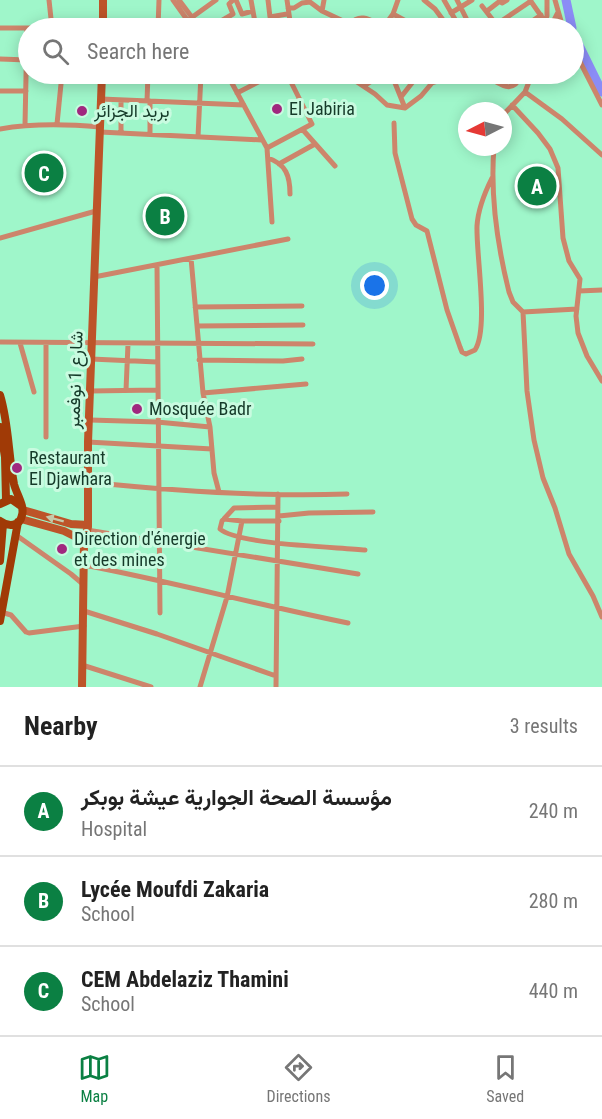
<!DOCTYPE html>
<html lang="en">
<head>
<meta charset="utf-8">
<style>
  :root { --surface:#fff; --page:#f6f6f6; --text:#222; --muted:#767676; --line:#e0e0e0; --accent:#0b8043 }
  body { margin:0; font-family:"Roboto Condensed",Vazirmatn,sans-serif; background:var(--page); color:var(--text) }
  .compass { position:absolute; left:458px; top:102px; width:54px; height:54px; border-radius:50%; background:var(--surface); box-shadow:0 3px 15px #0003; rotate:264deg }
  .you { position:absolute; left:375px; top:286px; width:21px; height:21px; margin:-15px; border:4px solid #fff; border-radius:50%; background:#1a73e8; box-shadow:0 0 0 9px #1a73e833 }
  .badge { display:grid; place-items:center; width:39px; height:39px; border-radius:50%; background:var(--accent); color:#fff; font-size:20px; font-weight:700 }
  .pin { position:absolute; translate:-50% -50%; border:3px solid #fff; box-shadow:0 2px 6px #0006 }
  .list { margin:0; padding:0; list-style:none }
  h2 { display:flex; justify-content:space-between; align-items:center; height:78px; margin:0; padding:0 24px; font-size:26px }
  h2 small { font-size:20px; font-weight:400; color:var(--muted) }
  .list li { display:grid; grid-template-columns:39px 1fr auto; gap:18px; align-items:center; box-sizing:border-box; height:90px; padding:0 24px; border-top:2px solid var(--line) }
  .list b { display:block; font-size:22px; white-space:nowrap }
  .list p { margin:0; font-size:20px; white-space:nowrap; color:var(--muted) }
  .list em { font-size:20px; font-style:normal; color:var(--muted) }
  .icon { flex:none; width:33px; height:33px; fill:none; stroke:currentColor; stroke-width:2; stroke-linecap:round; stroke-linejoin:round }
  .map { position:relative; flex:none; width:602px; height:687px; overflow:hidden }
  .search { position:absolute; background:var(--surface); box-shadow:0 3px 15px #0003; left:18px; right:18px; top:18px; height:66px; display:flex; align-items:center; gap:15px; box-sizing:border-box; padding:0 21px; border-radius:33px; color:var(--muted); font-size:22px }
  .sheet { height:348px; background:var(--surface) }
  nav { display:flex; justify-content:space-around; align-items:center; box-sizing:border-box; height:84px; border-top:2px solid var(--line); background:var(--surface); font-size:16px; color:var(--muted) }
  nav a { display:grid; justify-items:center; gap:3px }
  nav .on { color:var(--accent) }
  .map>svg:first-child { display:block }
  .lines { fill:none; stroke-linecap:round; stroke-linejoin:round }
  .river { stroke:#8b8cf6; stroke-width:9 }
  .street { stroke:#cd856b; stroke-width:5 }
  .secondary { stroke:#bd5429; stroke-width:8 }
  .primary { stroke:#a03a06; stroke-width:8 }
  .oneway { fill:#c5c9a9 }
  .poi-dot { fill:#a0287f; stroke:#c9fbe0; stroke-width:2 }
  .labels { text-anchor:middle; stroke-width:6; stroke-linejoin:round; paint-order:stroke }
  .poi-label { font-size:18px; fill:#153a29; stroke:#c9fbe0; text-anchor:start }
  .street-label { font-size:18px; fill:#153a29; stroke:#c9fbe0 }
</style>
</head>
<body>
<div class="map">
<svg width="602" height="687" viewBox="0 0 602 687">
  <rect width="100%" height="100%" fill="#9ff6ca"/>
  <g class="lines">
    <!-- river -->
    <path class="river" d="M 566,0 L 572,28
      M 574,35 L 602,92"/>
    <!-- street -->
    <path class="street" d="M 49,0 L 52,28
      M 173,0 L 193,28
      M 179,0 L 200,28
      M 236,0 L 242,14 L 253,11
      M 251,0 L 256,28
      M 268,0 L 270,17 L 287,14
      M 287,0 L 291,28
      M 424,0 L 435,9 L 449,28
      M 444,0 L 460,28
      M 457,0 L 471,28
      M 530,0 L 546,23
      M 555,0 L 563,28
      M 482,6 L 499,28
      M 288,8 L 294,8 L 302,3 L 310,2 L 322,11 L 358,28
      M 322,11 L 324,0
      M 487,11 L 500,1 L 502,3 L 507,0
      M 451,13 L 472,0
      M 393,14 L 415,26
      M 191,18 L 216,0
      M 226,18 L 228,25 L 232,25 L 234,28
      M 350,24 C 362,10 375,24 388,28
      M 0,28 L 64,28
      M 158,28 L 193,28
      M 158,28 L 159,0
      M 209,28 L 233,14 L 229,4 L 233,0
      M 383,28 L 393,14 L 398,0
      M 491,28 L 531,1
      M 522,28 L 541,15
      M 542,28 L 547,16 L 547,0
      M 550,28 L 558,12
      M 574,50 L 602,105
      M 0,59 L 28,60
      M 156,74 L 157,76 L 201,74
      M 227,74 L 267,148 L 272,222
      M 345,74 L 375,94 L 387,105 L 405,108 L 421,96 L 432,83 L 459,74
      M 395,74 L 395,83 L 405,108
      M 431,74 L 432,83
      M 482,74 C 500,82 510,98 523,74
      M 506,74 L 518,81
      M 364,86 L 383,74
      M 0,91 L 26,91
      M 525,92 L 562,119 L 602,155
      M 237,93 L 272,75
      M 401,97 L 419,74
      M 101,99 L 244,105
      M 121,100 L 121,132
      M 147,101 L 148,74
      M 512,105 L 538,133 L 550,149 L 558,168 L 563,238 L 569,261 L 580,279 L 576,316 L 578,333 L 587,356 L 602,381
      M 503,115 L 525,92 L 532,74
      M 394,123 L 395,153 L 412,219 L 416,225 L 427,231 L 447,310 L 460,347 L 462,352 L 466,354 L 475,350 C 489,328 476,255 477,226 C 478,209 484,194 492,178
      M 57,124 L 62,74
      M 25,125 L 27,28
      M 0,129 C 34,123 66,124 100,127
      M 303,130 L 335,166
      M 100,132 L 262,140
      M 150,134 L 150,101
      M 198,137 L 201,74
      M 494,147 C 490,196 497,244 509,292 L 513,302 L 523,312 L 527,391 L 534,440 L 543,478 L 555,508 L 569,554 L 593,596 L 602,617
      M 267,148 L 312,124 L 287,74
      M 268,158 C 286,164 290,176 290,194
      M 279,164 L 315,144
      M 0,238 L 96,211
      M 191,258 L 203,393 L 210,427 L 214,473 L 219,492
      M 157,265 L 160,613
      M 94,277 L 288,239
      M 579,291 L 602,290
      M 195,307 L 302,306
      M 523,312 L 577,309
      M 197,326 L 303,325
      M 0,342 L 313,344
      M 20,343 L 34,392
      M 91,359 L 157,362
      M 199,360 L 283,361 L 302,359
      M 126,390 L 128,344
      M 90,391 L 157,390
      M 203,393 L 306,384
      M 90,420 L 157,422 L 210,427
      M 46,437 L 46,343
      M 88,442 L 212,449
      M 88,482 C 173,491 260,497 347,494
      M 278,507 L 234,508 L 222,521 L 220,529 C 238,545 338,547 365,550
      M 279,516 L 309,513 L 373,512
      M 224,519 L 242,521
      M 87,530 L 358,574
      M 16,535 L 71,574 L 84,585
      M 84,565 C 173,582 259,605 348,623
      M 84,611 L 157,634 L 276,676
      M 1,612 L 11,615 L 26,632 L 29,633 L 84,626
      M 82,665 L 151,687
      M 200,687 L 227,597 L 242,521 L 279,521
      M 276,687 L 278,494"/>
    <!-- secondary -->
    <path class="secondary" d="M 103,0 L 103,28
      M 23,510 L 71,524 L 88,525
      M 21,519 L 64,531 L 84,541
      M 82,687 L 84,541 L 88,527 L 88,442 L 102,74"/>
    <!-- primary -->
    <path class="primary" d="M 0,395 C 9,425 8,453 14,484 C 16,493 25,506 22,515 C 20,527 8,527 0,521
      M 0,427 L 5,457 L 6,500
      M 0,504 L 11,499 L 21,506
      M 0,561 L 3,524
      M 0,621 L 18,522"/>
  </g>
  <!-- one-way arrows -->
  <defs><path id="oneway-solid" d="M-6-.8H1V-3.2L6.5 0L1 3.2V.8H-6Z" transform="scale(1.5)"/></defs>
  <use class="oneway" href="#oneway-solid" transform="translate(55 519) rotate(-165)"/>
  <!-- markers -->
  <g class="poi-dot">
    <circle cx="277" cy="109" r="6"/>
    <circle cx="82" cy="111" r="6"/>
    <circle cx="137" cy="409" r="6"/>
    <circle cx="17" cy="468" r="6"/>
    <circle cx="62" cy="549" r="6"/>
  </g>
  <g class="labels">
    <!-- poi labels -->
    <g class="poi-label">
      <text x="289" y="115">El Jabiria</text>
      <text x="94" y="117">بريد الجزائر</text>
      <text x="149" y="415">Mosquée Badr</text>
      <text x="29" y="464">Restaurant<tspan x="29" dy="21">El Djawhara</tspan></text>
      <text x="74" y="545">Direction d'énergie<tspan x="74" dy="21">et des mines</tspan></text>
    </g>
    <!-- street labels -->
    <g class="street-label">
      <text transform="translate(75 380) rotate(-88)" y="6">شارع 1 نوفمبر</text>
    </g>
  </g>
</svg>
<svg class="compass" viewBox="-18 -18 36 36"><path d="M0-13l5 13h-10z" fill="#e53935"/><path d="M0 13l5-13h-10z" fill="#767676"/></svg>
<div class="you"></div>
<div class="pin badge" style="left:537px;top:186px">A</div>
<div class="pin badge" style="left:165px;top:216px">B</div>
<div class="pin badge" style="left:44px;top:173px">C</div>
<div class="search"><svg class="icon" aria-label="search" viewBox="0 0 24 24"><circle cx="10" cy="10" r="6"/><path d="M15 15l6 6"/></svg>Search here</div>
</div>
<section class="sheet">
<h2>Nearby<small>3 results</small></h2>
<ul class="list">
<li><span class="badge">A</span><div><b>مؤسسة الصحة الجوارية عيشة بوبكر</b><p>Hospital</p></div><em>240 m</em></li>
<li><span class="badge">B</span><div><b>Lycée Moufdi Zakaria</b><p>School</p></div><em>280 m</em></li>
<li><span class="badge">C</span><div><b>CEM Abdelaziz Thamini</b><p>School</p></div><em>440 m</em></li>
</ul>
</section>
<nav>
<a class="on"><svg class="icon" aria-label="map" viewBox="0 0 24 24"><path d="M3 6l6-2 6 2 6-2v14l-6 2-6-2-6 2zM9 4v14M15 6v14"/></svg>Map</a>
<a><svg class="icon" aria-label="directions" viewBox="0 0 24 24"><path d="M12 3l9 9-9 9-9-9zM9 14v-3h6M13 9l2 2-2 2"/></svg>Directions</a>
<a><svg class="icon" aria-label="saved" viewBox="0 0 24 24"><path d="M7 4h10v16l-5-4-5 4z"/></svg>Saved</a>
</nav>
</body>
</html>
